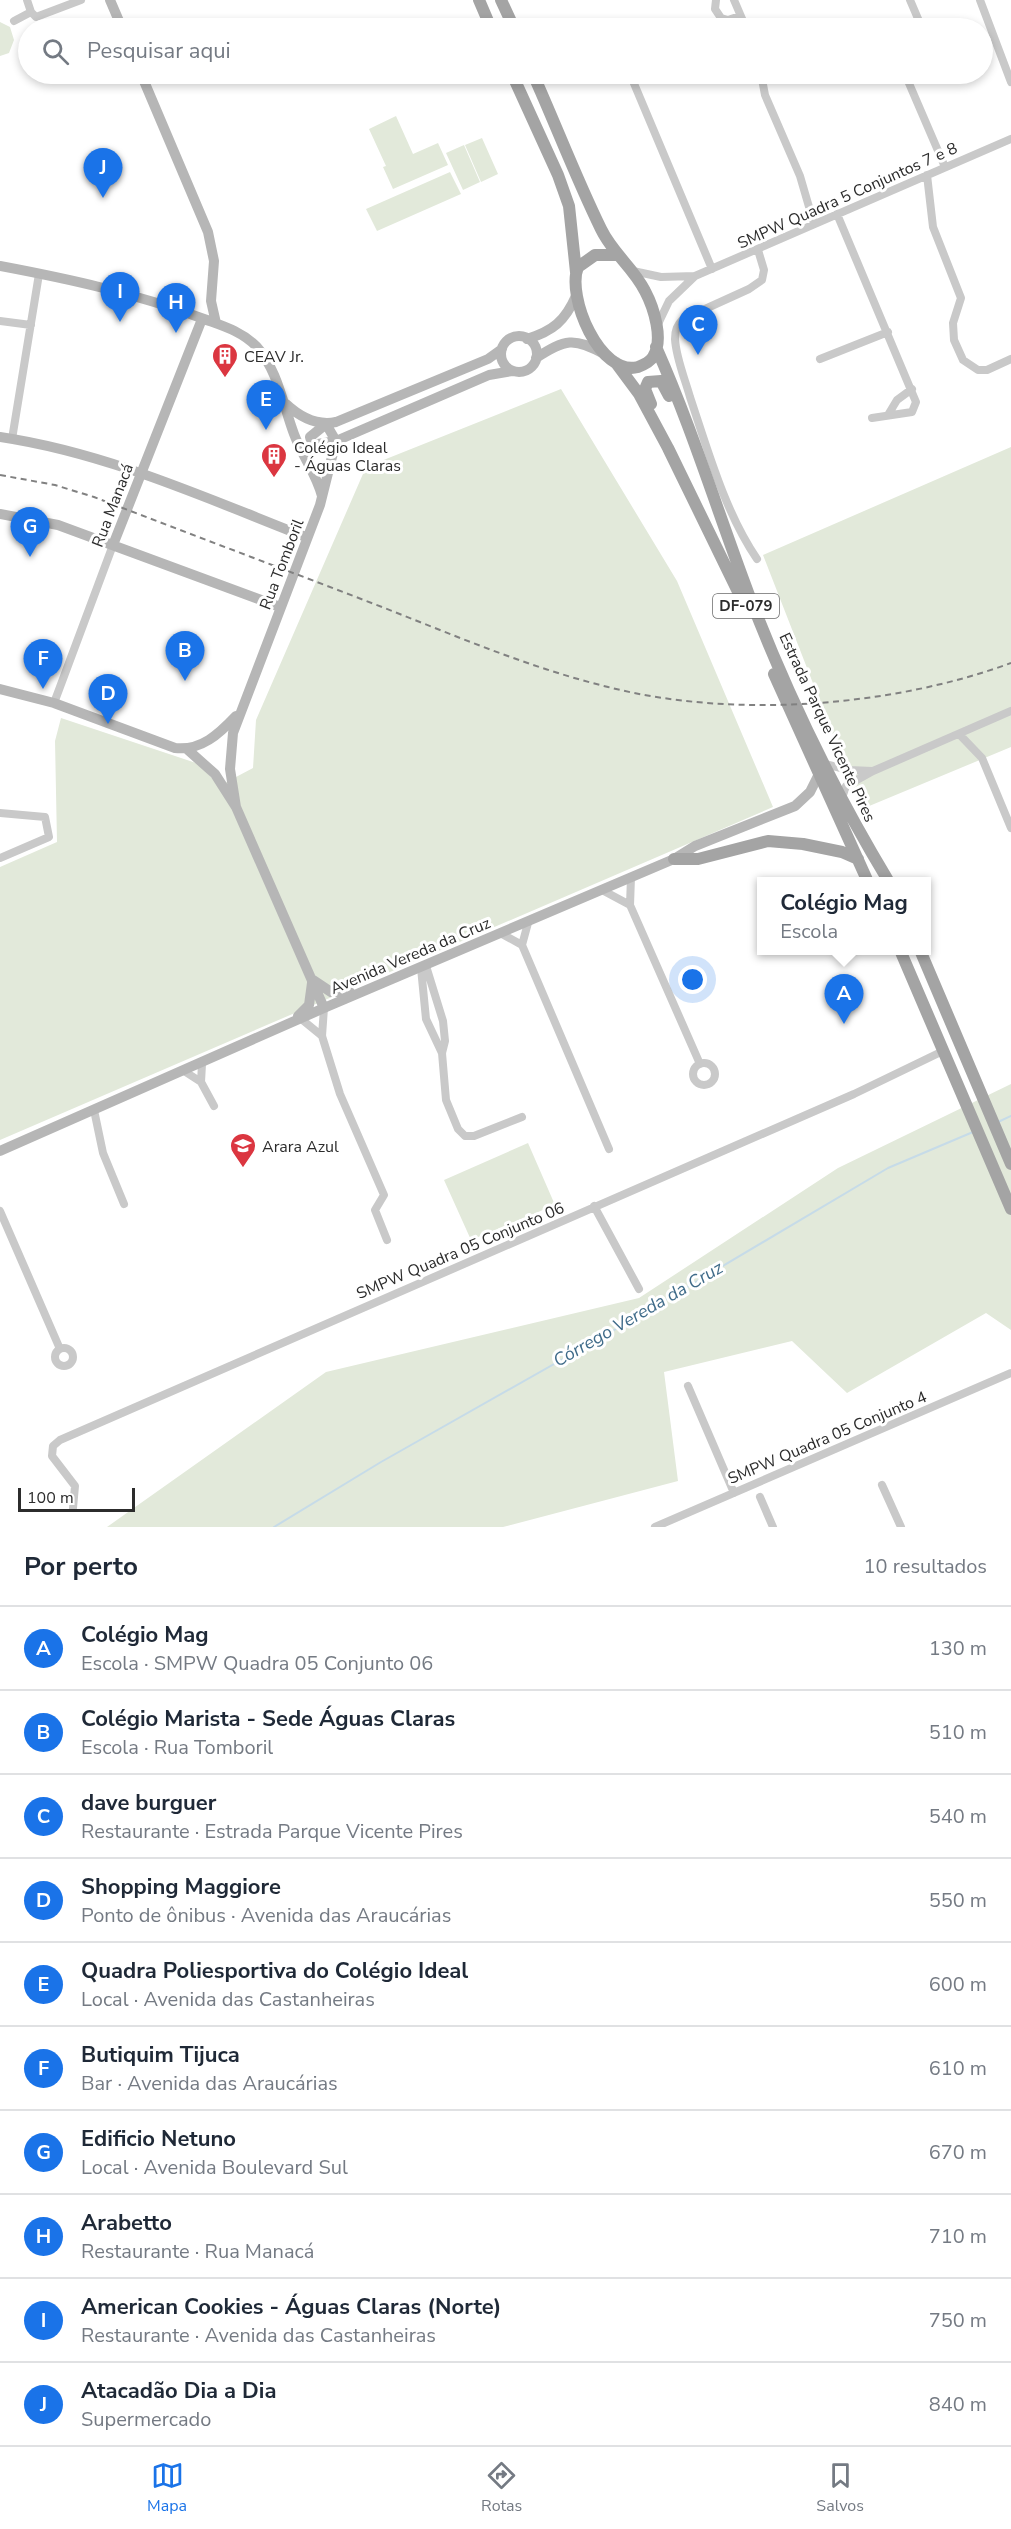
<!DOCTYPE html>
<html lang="pt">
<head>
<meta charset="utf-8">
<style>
  :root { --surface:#fff; --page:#f6f6f7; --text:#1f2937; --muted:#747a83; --line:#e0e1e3; --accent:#1a73e8 }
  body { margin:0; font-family:"Nunito Sans",sans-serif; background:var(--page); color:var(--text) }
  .scale { position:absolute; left:18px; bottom:15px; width:117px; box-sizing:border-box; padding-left:6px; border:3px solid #2c2c2c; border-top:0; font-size:16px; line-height:21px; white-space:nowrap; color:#2c2c2c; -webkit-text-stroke:4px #fff; paint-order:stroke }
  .you { position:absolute; left:693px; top:980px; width:21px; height:21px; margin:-15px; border:4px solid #fff; border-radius:50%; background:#1a73e8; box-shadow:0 0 0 9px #1a73e833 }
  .badge { display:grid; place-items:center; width:39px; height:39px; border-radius:50%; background:var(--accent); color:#fff; font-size:20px; font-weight:700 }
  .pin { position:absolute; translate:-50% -50px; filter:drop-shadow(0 2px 3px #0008) }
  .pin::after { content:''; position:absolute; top:32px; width:21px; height:18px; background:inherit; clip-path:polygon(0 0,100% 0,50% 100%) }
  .popup { position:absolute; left:757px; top:877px; width:174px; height:78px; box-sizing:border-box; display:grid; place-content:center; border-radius:0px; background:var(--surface); filter:drop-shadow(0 2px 4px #0005); font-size:20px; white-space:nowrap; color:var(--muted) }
  .popup b { font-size:22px; color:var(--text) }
  .popup::after { content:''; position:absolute; left:50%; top:100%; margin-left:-12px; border:12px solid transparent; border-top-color:var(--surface) }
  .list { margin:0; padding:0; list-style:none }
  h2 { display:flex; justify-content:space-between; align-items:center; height:78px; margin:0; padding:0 24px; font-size:26px }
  h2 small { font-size:20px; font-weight:400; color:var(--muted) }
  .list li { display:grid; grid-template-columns:39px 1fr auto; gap:18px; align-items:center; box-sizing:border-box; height:84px; padding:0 24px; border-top:2px solid var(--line) }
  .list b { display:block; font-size:22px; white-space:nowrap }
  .list p { margin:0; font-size:20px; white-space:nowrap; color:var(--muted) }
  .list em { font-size:20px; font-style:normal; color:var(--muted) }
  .icon { flex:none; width:33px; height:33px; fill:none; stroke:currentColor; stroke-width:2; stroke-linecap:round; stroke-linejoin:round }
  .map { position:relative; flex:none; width:1011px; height:1527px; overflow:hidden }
  .search { position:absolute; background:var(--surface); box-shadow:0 3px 9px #0003; left:18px; right:18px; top:18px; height:66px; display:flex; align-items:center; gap:15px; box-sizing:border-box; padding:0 21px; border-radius:33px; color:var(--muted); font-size:22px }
  .sheet { height:918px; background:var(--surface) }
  nav { display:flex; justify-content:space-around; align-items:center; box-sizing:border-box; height:84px; border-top:2px solid var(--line); background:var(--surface); font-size:16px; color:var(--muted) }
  nav a { display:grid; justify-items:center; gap:3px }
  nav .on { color:var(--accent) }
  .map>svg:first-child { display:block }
  .green { fill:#e2e9da }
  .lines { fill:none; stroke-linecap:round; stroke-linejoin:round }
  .stream { stroke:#c6dbe8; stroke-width:2 }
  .street { stroke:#c9c9c9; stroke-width:8 }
  .secondary { stroke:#b6b6b6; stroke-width:10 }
  .primary { stroke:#a4a4a4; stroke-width:12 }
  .rail { stroke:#818181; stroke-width:2; stroke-dasharray:6 4.5; stroke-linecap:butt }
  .labels { text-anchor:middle; stroke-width:6; stroke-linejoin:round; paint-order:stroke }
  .shield { fill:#fff; stroke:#6b6b6b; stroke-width:1.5 }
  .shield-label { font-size:15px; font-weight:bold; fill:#2c2c2c }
  .street-label { font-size:16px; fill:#2c2c2c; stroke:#fff }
  .poi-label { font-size:16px; fill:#2c2c2c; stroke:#fff; text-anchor:start }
  .water-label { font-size:18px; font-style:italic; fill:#3f6b89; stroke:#fff }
</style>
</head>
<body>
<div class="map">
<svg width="1011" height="1527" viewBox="0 0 1011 1527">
  <rect width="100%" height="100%" fill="#fff"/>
  <!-- green -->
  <path class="green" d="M 0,22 L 10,27 L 14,40 L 9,53 L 0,56 Z
    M 396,116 L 413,154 L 438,143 L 448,165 L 393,189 L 383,167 L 386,166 L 369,129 Z
    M 482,138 L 498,174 L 481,182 L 465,145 Z
    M 464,145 L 480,182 L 463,190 L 446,153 Z
    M 450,172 L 461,194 L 377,231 L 366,209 Z
    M 561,389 L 677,581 L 773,807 L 0,1140 L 0,867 L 57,842 L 55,741 L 61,718 L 199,764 L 219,786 L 253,768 L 256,720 L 366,467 Z
    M 1011,447 L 1011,747 L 862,809 L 763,555 Z
    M 1011,1084 L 1011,1330 L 986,1313 L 847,1393 L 792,1341 L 664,1372 L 678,1481 L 503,1527 L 107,1527 L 326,1372 L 639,1298 L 838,1168 Z
    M 528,1143 L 555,1205 L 471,1240 L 444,1180 Z"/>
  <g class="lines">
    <!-- stream -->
    <path class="stream" d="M 998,1122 L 1011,1116
      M 274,1527 L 381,1462 L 630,1321 L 888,1168 L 973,1132"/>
    <!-- street -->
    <path class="street" d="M 716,0 L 715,9 L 721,18 L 728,20 L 740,16
      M 734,0 L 746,28
      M 910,0 L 922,28
      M 980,0 L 1011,82
      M 31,12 L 36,17 L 81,0
      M 14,21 L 31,12 L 27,0
      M 630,74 L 712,269
      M 761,74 L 765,95 L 800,176 L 814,224
      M 905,74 L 945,167
      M 927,175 L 933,227 L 961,298 L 953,323 L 954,340 L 963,360 L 978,370 L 987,370 L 1011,359
      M 837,214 L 916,402 L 912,412 L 872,418
      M 633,271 L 661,277 L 695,276 L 1011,139
      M 0,321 L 31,325
      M 658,324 L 669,301 L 695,276
      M 820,359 L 888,332
      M 888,415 L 897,400 L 912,389
      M 12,439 L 39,274
      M 757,559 C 725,512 708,451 690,397 C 685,379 676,358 675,339 C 675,330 677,325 683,319 L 749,289 L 762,280 L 764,270 L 758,250
      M 54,703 L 113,545
      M 959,734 L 982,758 L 1011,828
      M 825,764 L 849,770 L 872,771
      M 842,798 L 846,786 L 873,771 L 1011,711
      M 0,813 L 45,817 L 49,837 L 0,858
      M 631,877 L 630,905 L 700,1064
      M 602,890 L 630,905
      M 502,934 L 522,945 L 609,1149
      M 522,945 L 528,923
      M 426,966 L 443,1021 L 445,1041 L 442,1053 L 446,1100 L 458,1129 L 465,1136 L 474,1136 L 522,1117
      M 421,968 L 426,1019 L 442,1053
      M 324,1008 L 322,1036 L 340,1094 L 384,1195 L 375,1210 L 387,1240
      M 300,1018 L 322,1036
      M693 1074a11 11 0 1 1 22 0a11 11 0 1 1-22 0Z
      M 202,1064 L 201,1082 L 214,1106
      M 184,1071 L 201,1082
      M 94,1110 L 103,1153 L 124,1204
      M 594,1206 L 639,1289
      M 0,1211 L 60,1349
      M55 1357a9 9 0 1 1 18 0a9 9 0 1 1-18 0Z
      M 688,1386 L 734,1493
      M 882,1485 L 901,1527
      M 760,1497 L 773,1527
      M 73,1508 L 75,1486 L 52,1456 L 53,1446 L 60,1440 L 854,1094 L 943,1051
      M 655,1527 L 1011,1373"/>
    <!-- secondary -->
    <path class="secondary" d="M 110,0 L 122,28
      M 141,74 L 208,232 L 214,261 L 211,301 L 216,323
      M 0,266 C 69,279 138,294 204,319 C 223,326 241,331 256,346 C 278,370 283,405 294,434 C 302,456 316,473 322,496
      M501 354a18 18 0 1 1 36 0a18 18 0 1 1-36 0Z
      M 527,339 C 553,331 565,321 576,296
      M 536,358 C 565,339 574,337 604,354
      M 286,404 C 300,417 317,426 336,422 L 488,359 L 502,349
      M 326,424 L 310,437 L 312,445 L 336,441 L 489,375 L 512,371
      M 0,437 C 107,453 206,498 306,537
      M 0,514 L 58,525 L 280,607
      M 113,545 L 202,319
      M 0,689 L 54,703 L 175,748 C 201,751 219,734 236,716
      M 188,750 L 215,774 L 236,807 L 324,1008
      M 236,807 L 230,769 L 233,733 L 320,505 L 336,441 L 326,424
      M 313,980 L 331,992 L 350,992
      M 298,1016 L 309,1005 L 312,983
      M 0,1151 L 324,1008 L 674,859 L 695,846 L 795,806 L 810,792 L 819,774"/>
    <!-- primary -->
    <path class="primary" d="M 479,0 L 491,28
      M 501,0 L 514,28
      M 512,74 L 558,175 L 569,206 L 576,272
      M 533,74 C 556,125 576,178 601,229 C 613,254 633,267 645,291 C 654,308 664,340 653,357 C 650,362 643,365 638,367 C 600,377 566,296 578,267 L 595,255 L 615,255
      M 656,347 C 692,428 718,513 749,595 C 787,694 834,791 889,882
      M 616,363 L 639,394 L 668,448 L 746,608
      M 651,404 L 645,389 L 648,382 L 661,381 L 669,396
      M 774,674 L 868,882
      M 674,859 L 698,859 L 768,841 L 803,844 L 842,852 L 858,859
      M 900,950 L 1011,1209
      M 920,950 L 1011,1164"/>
    <!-- rail -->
    <path class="rail" d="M 0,475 L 55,485 L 94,497 C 190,534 286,570 382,607 C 456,636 530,668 608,687 C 733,719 891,707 1011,663"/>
  </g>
  <!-- icons -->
  <defs>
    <symbol id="building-pin" viewBox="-11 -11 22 30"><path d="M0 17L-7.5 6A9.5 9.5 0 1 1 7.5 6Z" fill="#db3640" stroke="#fff"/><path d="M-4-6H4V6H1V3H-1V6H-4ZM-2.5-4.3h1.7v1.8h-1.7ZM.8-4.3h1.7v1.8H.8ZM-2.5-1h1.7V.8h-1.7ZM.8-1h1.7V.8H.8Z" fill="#fff"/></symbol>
    <symbol id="school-pin" viewBox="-11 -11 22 30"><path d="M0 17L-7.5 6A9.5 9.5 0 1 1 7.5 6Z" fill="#db3640" stroke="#fff"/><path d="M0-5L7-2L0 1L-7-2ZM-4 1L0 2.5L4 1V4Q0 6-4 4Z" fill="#fff"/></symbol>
  </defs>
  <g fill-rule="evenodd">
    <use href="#building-pin" x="210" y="341" width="30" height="40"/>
    <use href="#building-pin" x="259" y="441" width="30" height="40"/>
    <use href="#school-pin" x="228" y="1131" width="30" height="40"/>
  </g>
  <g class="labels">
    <!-- shield labels -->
    <rect class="shield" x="713" y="594" width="66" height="24" rx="4.5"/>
    <g class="shield-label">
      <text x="746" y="611">DF-079</text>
    </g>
    <!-- street labels -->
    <g class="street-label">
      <text transform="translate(847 195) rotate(-24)" y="6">SMPW Quadra 5 Conjuntos 7 e 8</text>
      <text transform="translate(112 505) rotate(-69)" y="6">Rua Manacá</text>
      <text transform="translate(281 564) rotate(-69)" y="6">Rua Tomboril</text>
      <text transform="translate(828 727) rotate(65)" y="6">Estrada Parque Vicente Pires</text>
      <text transform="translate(410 955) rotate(-23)" y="6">Avenida Vereda da Cruz</text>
      <text transform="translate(460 1250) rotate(-23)" y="6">SMPW Quadra 05 Conjunto 06</text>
      <text transform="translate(827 1437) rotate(-23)" y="6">SMPW Quadra 05 Conjunto 4</text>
    </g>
    <!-- poi labels -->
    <g class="poi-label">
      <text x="244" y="362">CEAV Jr.</text>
      <text x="294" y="453">Colégio Ideal<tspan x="294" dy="18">- Águas Claras</tspan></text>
      <text x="262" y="1152">Arara Azul</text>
    </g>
    <!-- water labels -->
    <g class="water-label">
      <text transform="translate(638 1314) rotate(-30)" y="6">Córrego Vereda da Cruz</text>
    </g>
  </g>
</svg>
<div class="scale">100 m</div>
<div class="you"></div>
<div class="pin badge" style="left:844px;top:1024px">A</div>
<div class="popup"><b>Colégio Mag</b>Escola</div>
<div class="pin badge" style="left:185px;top:681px">B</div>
<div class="pin badge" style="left:698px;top:355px">C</div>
<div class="pin badge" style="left:108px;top:724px">D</div>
<div class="pin badge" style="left:266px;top:430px">E</div>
<div class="pin badge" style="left:43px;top:689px">F</div>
<div class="pin badge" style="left:30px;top:557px">G</div>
<div class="pin badge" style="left:176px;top:333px">H</div>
<div class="pin badge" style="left:120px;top:322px">I</div>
<div class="pin badge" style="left:103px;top:198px">J</div>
<div class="search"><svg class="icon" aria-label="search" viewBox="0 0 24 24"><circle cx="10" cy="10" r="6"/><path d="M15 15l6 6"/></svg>Pesquisar aqui</div>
</div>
<section class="sheet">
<h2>Por perto<small>10 resultados</small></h2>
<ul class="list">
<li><span class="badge">A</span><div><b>Colégio Mag</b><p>Escola · SMPW Quadra 05 Conjunto 06</p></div><em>130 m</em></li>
<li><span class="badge">B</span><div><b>Colégio Marista - Sede Águas Claras</b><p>Escola · Rua Tomboril</p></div><em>510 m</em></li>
<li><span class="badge">C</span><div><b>dave burguer</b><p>Restaurante · Estrada Parque Vicente Pires</p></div><em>540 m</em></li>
<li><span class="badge">D</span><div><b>Shopping Maggiore</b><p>Ponto de ônibus · Avenida das Araucárias</p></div><em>550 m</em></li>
<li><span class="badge">E</span><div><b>Quadra Poliesportiva do Colégio Ideal</b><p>Local · Avenida das Castanheiras</p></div><em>600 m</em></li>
<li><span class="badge">F</span><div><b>Butiquim Tijuca</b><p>Bar · Avenida das Araucárias</p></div><em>610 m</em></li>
<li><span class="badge">G</span><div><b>Edificio Netuno</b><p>Local · Avenida Boulevard Sul</p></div><em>670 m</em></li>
<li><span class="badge">H</span><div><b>Arabetto</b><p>Restaurante · Rua Manacá</p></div><em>710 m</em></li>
<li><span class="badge">I</span><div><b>American Cookies - Águas Claras (Norte)</b><p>Restaurante · Avenida das Castanheiras</p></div><em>750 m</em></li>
<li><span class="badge">J</span><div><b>Atacadão Dia a Dia</b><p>Supermercado</p></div><em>840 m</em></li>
</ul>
</section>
<nav>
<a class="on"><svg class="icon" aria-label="map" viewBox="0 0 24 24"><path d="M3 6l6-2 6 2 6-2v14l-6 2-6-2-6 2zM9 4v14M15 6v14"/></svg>Mapa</a>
<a><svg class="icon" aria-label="directions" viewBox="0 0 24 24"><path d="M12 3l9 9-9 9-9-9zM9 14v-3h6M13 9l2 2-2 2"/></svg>Rotas</a>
<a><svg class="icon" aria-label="saved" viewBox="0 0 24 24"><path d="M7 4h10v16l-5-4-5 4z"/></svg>Salvos</a>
</nav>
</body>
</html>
